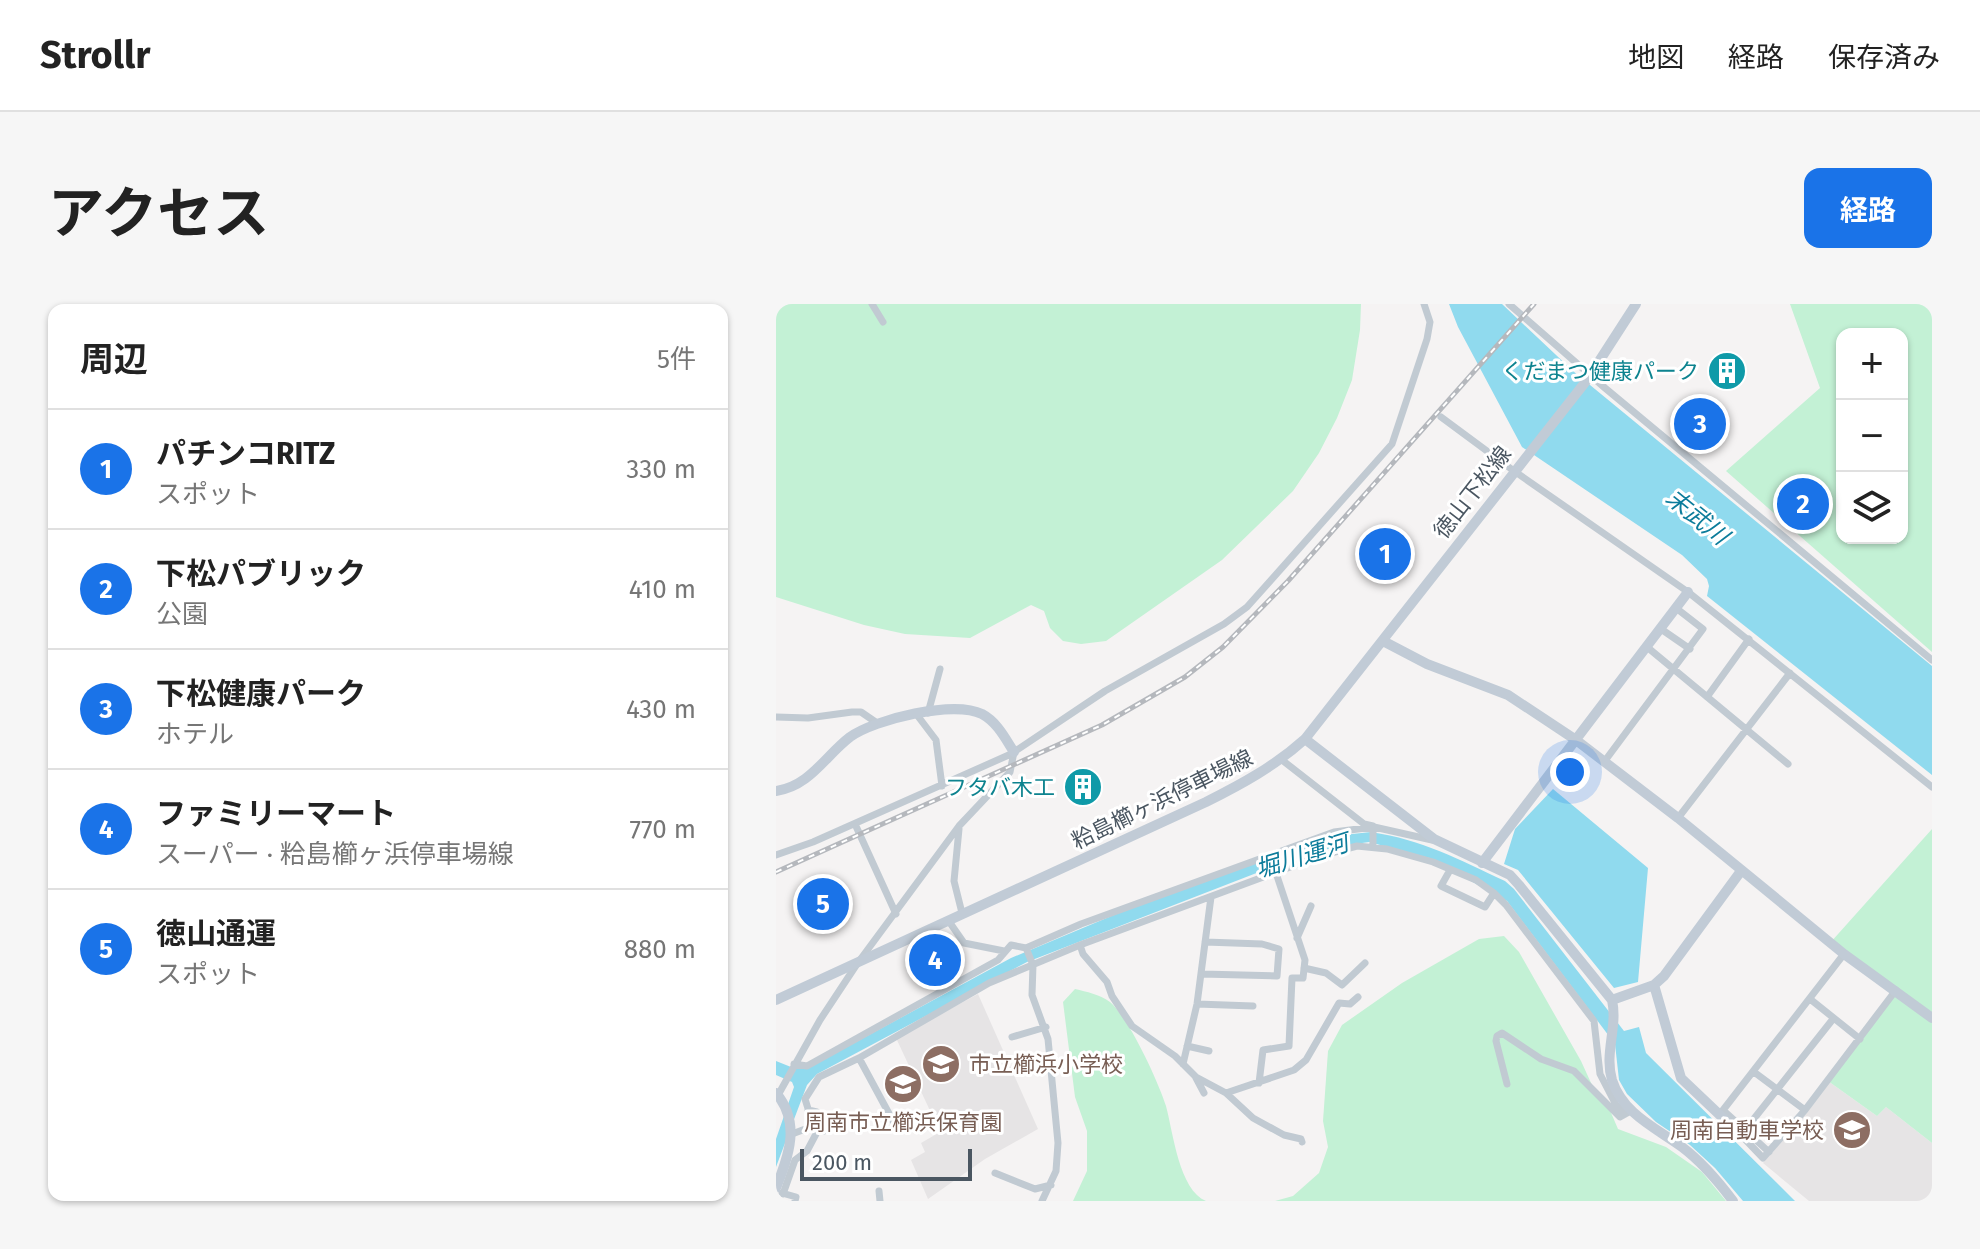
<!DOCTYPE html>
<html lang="ja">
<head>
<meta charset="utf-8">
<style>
  :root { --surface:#fff; --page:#f6f6f6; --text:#222; --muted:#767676; --line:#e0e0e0; --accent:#1a73e8 }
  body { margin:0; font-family:"Fira Sans","Noto Sans JP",sans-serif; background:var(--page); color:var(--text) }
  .controls { position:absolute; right:24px; top:24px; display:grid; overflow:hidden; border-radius:16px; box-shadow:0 2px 6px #0004 }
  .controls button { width:72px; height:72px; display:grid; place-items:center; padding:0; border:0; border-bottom:2px solid var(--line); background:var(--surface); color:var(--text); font:40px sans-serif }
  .scale { position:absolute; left:24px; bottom:20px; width:172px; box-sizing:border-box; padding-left:8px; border:4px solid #4a5661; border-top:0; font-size:22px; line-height:28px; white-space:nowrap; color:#4a5661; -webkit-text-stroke:6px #fff; paint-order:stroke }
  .you { position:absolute; left:794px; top:468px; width:28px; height:28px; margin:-20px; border:6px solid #fff; border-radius:50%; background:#1a73e8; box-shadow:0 0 0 12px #1a73e833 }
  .badge { display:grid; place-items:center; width:52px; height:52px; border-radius:50%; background:var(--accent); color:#fff; font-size:26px; font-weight:700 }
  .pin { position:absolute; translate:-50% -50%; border:4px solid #fff; box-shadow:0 2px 8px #0006 }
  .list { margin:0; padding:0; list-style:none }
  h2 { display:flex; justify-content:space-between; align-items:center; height:104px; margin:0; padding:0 32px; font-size:34px }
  h2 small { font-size:26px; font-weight:400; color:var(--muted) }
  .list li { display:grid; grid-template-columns:52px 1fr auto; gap:24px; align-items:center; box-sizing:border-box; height:120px; padding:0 32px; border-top:2px solid var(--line) }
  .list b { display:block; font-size:30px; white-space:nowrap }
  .list p { margin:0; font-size:26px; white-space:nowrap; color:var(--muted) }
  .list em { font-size:26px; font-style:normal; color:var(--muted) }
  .icon { flex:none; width:44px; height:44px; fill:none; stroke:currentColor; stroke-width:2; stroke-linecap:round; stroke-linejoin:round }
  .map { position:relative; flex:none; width:1156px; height:897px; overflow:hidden; border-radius:16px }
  header { display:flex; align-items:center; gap:48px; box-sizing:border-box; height:112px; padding:0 40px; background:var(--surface); border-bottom:2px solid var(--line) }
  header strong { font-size:38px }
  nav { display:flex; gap:44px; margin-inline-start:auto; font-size:28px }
  .intro { display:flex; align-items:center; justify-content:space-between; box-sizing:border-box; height:192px; padding:0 48px }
  h1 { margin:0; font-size:56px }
  .button { padding:20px 36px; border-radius:16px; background:var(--accent); color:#fff; font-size:28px; font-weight:700 }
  main { display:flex; gap:48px; padding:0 48px }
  aside { flex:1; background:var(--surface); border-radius:16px; box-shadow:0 2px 6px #0004 }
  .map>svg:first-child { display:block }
  .education { fill:#e6e4e5 }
  .green { fill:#c3f1d5; fill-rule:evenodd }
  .water { fill:#90daee }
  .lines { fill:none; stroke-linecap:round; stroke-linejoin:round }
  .street { stroke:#c1cad2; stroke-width:7 }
  .secondary { stroke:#c1cbd6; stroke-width:10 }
  .rail-casing { stroke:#b5b8bd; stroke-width:5 }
  .rail { stroke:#fff; stroke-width:2; stroke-dasharray:6; stroke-linecap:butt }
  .labels { text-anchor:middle; stroke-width:6; stroke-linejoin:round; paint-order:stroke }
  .culture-label { font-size:22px; fill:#0d838f; stroke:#fff; text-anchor:end }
  .street-label { font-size:22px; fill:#4a5661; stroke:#fff }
  .education-label { font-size:22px; fill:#785e54; stroke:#fff; text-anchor:start }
  .water-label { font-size:24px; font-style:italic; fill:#0c7c9b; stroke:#fff }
</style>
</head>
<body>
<header>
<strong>Strollr</strong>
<nav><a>地図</a><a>経路</a><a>保存済み</a></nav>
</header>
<div class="intro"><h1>アクセス</h1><a class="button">経路</a></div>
<main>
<aside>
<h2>周辺<small>5件</small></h2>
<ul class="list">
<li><span class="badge">1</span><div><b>パチンコRITZ</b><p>スポット</p></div><em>330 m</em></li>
<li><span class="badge">2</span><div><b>下松パブリック</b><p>公園</p></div><em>410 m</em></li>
<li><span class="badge">3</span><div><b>下松健康パーク</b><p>ホテル</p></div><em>430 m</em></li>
<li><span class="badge">4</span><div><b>ファミリーマート</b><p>スーパー · 粭島櫛ヶ浜停車場線</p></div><em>770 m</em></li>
<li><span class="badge">5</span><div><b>徳山通運</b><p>スポット</p></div><em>880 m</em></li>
</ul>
</aside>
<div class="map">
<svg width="1156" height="897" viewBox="0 0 1156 897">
  <rect width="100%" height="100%" fill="#f5f3f3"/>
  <!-- education -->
  <path class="education" d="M 202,690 L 262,825 L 209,855 L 152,895 L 135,856 L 149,848 L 145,839 L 164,828 L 120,734 Z
    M 1052,777 L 1101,812 L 1110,803 L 1156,839 L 1156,897 L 1033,897 L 987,859 Z"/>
  <!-- green -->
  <path class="green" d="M 0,0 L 585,0 L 584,26 L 576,76 L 561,114 L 543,149 L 517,187 L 446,256 L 330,337 L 305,340 L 287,337 L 274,324 L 268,307 L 255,301 L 194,334 L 129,330 L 88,321 L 0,293 Z
    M 1014,0 L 1156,0 L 1156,348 L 950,167 L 1044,84 ZM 1066,30 L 1126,30 L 1126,234 L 1066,234 Z
    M 1156,525 L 1156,839 L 1110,803 L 1101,812 L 1052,777 L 1120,686 L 1054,639 Z
    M 728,632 L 743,648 L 805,757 L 821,792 L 833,804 L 842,825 L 890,843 L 926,868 L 950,897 L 499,897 L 517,892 L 543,869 L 552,843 L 547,817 L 552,747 L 566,721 L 626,679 L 703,635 Z
    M 299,685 C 311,688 323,690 334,698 C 353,714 382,777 390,802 C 397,828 403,886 430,897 L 297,897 L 311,867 L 311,827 L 299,793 L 287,698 Z"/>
  <!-- water -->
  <path class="water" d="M 673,0 L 726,0 L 797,67 L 1156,362 L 1156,471 L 931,292 L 933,282 L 931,275 L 906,251 L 746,143 L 682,23 Z
    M 777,485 L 872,564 L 862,678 L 838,684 L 742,566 L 728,560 L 739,525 Z
    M 595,528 C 647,536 682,555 729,577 L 738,585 L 848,727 L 863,723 L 870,749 L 1019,897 L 967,897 L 939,864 L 914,841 L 880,818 L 851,790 L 843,776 L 839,740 L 731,597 L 653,554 L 593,538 L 558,543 L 504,560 L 251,658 L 41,770 L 31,781 L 0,863 L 0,835 L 18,783 L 16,778 L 0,771 L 0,757 L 20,765 L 30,765 L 235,654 L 345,608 L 548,533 Z"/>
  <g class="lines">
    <!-- street -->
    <path class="street" d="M 96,0 L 107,18
      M 733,0 L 829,84 L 1156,356
      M 665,113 L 738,167 L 912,288 L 1156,483
      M 885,325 L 914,345
      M 871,343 L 1012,460
      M 931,393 L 973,335
      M 152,409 L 164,365
      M 141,411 L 160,436 L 166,482
      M 0,413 L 32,414 L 76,408 L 85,408 L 101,419
      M 506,456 L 588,520 L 597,522 L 597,543
      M 828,458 L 927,325 L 900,304
      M 902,514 L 1014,369
      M 79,520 L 120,610
      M 183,525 L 178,577 L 186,609
      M 0,551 L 37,538 L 235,450 L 329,387 L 448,320 L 471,303 L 616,140 L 651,35 L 654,18 L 648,0
      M 674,566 L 665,582 L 709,603 L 718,589
      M 172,616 L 188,639 L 228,647
      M 521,634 L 535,602
      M 304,641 L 307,650 L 331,678 L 336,692 L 356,722 L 399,752 L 419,772 L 428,789
      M 250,644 L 305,620 L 558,528 L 598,523 L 656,536
      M 528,664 L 550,669 L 566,681 L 589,659
      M 426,670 L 501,672 L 503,645 L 486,640 L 429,638
      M 1034,695 L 1084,735
      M 421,700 L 477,702
      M 1057,715 L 965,831 L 987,854 L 1029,806 L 1120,686
      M 236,733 L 270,723
      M 411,742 L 433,747
      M 83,754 L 117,817
      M 18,760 L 31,762 L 222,656 L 235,641 L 250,644 L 257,661 L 256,691 L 272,735 L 282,839 L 280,867 L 266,897
      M 407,760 L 421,700 L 435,593
      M 978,768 L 1029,806
      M 420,773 L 450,789 L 477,814 L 508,831 L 525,835 L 526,838
      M 483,779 L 487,746 L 513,742 L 516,674 L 527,674 L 529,656 L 500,569
      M 731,780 L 720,737 L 721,732 L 726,729 L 765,755 L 798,767 L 844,813 L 853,808
      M 450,789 L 518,766 L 530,756 L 563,699 L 574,700 L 582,693
      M 1,793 L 44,716 L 81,660 L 183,522 L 234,468 L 238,448
      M 32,806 L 41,808 L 48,827
      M 947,806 L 993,848
      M 944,810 L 1068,650
      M 16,830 L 32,824 L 33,812
      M 219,869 L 259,885 L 275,881
      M 103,887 L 104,897
      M 6,889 L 20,893 L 19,897
      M 7,890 L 19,856 L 31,847 L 40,830 L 29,795 L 43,773 L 83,754 L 213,679 L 304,641 L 544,552 L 581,542 L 611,545 L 657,558 L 700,576 L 718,589 L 730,601 L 818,717 L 824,770 L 840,801 L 850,809"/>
    <!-- secondary -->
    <path class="secondary" d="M 607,337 L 651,360 L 732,391 L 800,436 L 902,514 L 1068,650 L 1156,714
      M 529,435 L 658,535 L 734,571 L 743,581 L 836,696 C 842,723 828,749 836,776 C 847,810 880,824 906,843 C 926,858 942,877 957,897
      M 0,487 C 34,482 49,452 74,433 C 99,415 178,396 206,410 C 221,418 229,434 238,448
      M 706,559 L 912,288
      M 878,681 L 905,774 L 965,831
      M 0,696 L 430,498 C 466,480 499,462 529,435 L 811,76 L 860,0
      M 836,696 L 878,681 L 888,672 L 965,567
      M 0,789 C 25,819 13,851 0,884"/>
    <defs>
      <path id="rail" d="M 0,568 L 326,421 L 409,373 L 447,343 L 512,277 L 758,0"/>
    </defs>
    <!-- rail casing -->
    <use href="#rail" class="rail-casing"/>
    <!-- rail -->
    <use href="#rail" class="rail"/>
  </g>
  <!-- icons -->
  <defs>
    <symbol id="building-disc" viewBox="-11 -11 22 22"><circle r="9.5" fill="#0f9aa8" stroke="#fff"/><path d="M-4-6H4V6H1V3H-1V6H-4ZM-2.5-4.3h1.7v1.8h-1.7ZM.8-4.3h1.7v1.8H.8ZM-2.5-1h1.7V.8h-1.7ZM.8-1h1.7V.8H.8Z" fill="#fff"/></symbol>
    <symbol id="school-disc" viewBox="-11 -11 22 22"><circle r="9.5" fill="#8d6e63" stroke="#fff"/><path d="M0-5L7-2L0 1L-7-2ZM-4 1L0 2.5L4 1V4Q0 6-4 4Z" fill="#fff"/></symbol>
  </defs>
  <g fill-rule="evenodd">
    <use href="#building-disc" x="929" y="45" width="44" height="44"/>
    <use href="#building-disc" x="285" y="461" width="44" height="44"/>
    <use href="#school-disc" x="143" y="738" width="44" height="44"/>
    <use href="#school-disc" x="105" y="758" width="44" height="44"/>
    <use href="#school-disc" x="1054" y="804" width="44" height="44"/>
  </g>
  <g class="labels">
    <!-- culture labels -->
    <g class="culture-label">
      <text x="923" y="75">くだまつ健康パーク</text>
      <text x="279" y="491">フタバ木工</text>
    </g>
    <!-- street labels -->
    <g class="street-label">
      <text transform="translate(696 188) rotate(-52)" y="8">徳山下松線</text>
      <text transform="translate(386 495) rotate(-26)" y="8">粭島櫛ヶ浜停車場線</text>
    </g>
    <!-- education labels -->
    <g class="education-label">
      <text x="193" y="768">市立櫛浜小学校</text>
      <text x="127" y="826" text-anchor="middle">周南市立櫛浜保育園</text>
      <text x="1048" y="834" text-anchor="end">周南自動車学校</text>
    </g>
    <!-- water labels -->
    <g class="water-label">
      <text transform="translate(921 213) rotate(39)" y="8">末武川</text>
      <text transform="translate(526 552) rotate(-17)" y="8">堀川運河</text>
    </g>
  </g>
</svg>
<div class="controls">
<button>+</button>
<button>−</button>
<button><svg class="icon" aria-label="layers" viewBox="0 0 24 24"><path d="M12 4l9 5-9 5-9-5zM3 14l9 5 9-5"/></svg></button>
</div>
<div class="scale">200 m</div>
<div class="you"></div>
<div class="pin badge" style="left:609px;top:250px">1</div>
<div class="pin badge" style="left:1027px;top:200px">2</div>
<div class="pin badge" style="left:924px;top:120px">3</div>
<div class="pin badge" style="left:159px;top:656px">4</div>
<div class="pin badge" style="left:47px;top:600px">5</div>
</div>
</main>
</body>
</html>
